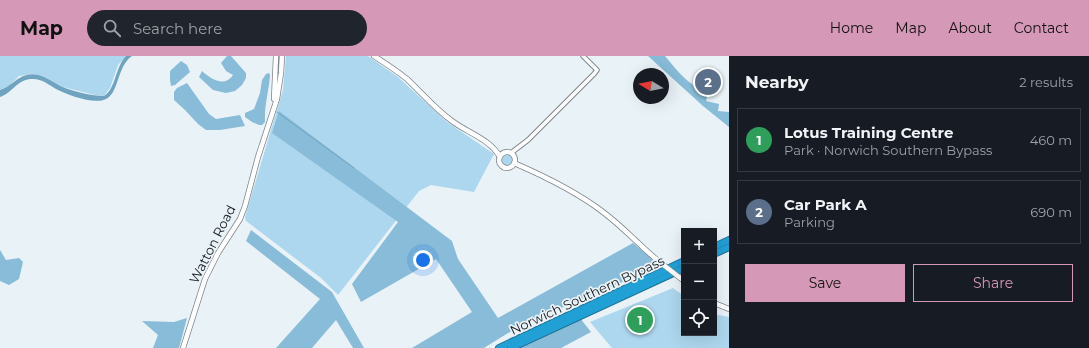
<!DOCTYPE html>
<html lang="en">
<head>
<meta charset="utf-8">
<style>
  :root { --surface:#171b24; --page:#20242c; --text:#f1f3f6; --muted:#9ea1a6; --line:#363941; --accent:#d598b6 }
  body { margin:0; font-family:Montserrat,sans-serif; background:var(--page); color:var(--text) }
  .controls { position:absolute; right:12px; bottom:12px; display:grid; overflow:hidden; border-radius:0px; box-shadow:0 4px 16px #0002 }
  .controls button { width:36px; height:36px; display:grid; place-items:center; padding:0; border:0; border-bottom:1px solid var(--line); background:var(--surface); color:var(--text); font:20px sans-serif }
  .compass { position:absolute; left:633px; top:12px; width:36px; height:36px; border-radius:50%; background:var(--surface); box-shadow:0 4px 16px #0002; rotate:280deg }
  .you { position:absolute; left:423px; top:204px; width:14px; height:14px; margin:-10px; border:3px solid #fff; border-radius:50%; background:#1a73e8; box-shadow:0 0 0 6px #1a73e833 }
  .badge { display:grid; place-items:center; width:26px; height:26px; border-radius:50%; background:var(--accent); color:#fff; font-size:13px; font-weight:700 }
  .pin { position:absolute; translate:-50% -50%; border:2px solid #fff; box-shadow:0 1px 4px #0006 }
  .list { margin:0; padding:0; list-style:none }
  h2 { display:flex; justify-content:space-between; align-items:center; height:52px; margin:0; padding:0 16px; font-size:17px }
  h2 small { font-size:13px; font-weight:400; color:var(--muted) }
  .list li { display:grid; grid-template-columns:26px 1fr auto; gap:12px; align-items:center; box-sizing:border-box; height:64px; margin:0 8px 8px; padding:0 8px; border:1px solid var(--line); border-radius:0px }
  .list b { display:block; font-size:15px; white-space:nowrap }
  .list p { margin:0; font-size:13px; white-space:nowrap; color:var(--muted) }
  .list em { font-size:13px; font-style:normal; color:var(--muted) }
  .actions { display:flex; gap:8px; padding:12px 16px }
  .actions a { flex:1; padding:9px 0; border:1px solid var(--accent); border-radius:0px; text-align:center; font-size:14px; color:var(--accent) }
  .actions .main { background:var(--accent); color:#111 }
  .icon { flex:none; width:22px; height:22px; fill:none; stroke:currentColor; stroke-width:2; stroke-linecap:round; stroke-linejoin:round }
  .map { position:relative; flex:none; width:729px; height:292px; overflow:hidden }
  header { display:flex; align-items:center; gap:24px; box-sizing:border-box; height:56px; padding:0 20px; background:var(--accent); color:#111 }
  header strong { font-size:19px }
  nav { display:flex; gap:22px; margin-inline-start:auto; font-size:14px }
  .search { width:280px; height:36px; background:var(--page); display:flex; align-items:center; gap:10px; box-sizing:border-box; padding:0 14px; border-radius:22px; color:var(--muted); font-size:15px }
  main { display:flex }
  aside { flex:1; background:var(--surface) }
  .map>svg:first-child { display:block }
  .green { fill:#add7ee }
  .forest { fill:#88bcd8 }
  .water { fill:#6fa3bf }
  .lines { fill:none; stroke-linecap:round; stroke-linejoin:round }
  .stream { stroke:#6fa3bf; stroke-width:1 }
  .street-casing { stroke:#7e868a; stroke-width:5.5 }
  .secondary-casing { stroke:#7e868a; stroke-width:6 }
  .highway-casing { stroke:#1c7093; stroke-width:8 }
  .street { stroke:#fff; stroke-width:3.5 }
  .secondary { stroke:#fff; stroke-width:4.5 }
  .highway { stroke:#21a0d5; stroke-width:6 }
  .secondary-bridge-casing { stroke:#7e868a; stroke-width:6; stroke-linecap:butt }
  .secondary-bridge { stroke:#fff; stroke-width:4.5 }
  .labels { text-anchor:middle; stroke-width:3.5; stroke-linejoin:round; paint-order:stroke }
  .street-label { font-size:13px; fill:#131618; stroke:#e9f2f7 }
</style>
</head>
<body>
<header>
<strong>Map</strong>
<div class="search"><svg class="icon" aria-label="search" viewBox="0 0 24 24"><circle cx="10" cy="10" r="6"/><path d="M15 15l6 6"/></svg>Search here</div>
<nav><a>Home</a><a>Map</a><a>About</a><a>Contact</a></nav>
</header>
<main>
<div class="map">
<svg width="729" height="292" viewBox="0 0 729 292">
  <rect width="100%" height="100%" fill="#e9f2f7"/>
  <!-- green -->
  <path class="green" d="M 0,0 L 126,0 L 118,9 L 110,32 L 104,40 L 95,39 L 63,31 L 48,23 L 33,18 L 19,20 L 10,29 L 0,34 Z
    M 286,0 L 368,0 L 398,21 L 447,66 L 494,98 L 474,136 L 431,129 L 419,135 L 338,239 L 321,222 L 246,165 L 245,161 L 283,34 Z
    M501 104a6 6 0 1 1 12 0a6 6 0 1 1-12 0Z
    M 673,232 L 684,240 L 684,277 L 714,277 L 714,258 L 729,261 L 729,292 L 612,292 L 590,266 Z"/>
  <!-- forest -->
  <path class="forest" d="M 227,0 L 231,0 L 246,17 L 246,22 L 242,29 L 235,35 L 226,37 L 213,34 L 199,21 L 202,15 C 211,23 224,32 233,19 L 226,15 L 221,7 Z
    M 648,0 L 665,0 C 678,16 689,29 708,38 L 706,45 L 719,48 L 718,55 L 729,56 L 729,71 L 703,50 Z
    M 181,5 L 187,9 L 190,16 L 175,29 L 171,30 L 170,24 L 170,15 Z
    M 269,17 L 270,19 C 269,35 264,50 265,66 L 262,69 L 259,69 L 252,66 L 245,61 L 245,57 L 254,53 L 260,37 L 262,24 L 266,18 Z
    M 187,27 L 209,58 L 216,63 L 240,59 L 245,70 L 220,74 L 206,74 L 198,68 L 185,54 L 174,44 L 174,36 L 177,32 Z
    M 279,55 L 452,185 L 458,203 L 498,262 L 633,187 L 661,210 L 572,247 L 508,277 L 484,292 L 412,292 L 472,256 L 436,203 L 361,246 L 352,228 L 398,166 L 272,77 Z
    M 251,174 L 332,236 L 364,292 L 353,292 L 336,264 L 312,292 L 276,292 L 320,243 L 246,185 Z
    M 0,194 L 6,204 L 19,202 L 23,206 L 19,223 L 9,229 L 0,225 Z
    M 187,262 L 179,292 L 153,292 L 158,279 L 142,265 L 174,266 Z
    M 580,262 L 591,276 L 561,292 L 518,292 Z"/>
  <!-- water -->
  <path class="water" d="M 126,0 L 132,0 C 117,10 119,37 106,43 C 95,49 67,39 56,33 C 48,28 41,22 31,23 C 18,23 11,38 0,41 L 0,34 C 10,31 17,21 27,19 C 40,15 53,27 65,32 C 77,36 91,40 104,40 C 116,33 115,11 126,0 Z"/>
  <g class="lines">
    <!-- stream -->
    <path class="stream" d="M 277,56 L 354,112"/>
    <defs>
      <path id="street" d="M 511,97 L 528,84 L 594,18 L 597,14 L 583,0"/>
      <path id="secondary" d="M 374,0 C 385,7 397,15 407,23 C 422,37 435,53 452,65 C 468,77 490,83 500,101
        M 274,43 L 276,0
        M499 104a8 8 0 1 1 16 0a8 8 0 1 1-16 0Z
        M 514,107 C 544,120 577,136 603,156 C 622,170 638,188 656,203
        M 714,247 L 729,253
        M 183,292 L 205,223 L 218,197 L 240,163 L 245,150 L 258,101 L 277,43 L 281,17 L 282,0"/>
      <path id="highway" d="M 714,191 L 729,184
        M 714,198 L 729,191
        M 499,292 L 684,205
        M 511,292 L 684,212"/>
    </defs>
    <!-- street casing -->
    <use href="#street" class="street-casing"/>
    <!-- secondary casing -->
    <use href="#secondary" class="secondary-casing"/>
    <!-- highway casing -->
    <use href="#highway" class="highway-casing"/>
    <!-- street -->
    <use href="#street" class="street"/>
    <!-- secondary -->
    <use href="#secondary" class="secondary"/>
    <!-- highway -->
    <use href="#highway" class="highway"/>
    <defs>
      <path id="secondary-bridge" d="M 656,203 L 684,225"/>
    </defs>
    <!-- secondary-bridge casing -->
    <use href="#secondary-bridge" class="secondary-bridge-casing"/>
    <!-- secondary-bridge -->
    <use href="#secondary-bridge" class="secondary-bridge"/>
  </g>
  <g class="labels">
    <!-- street labels -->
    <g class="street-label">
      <text transform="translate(212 188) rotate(-63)" y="5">Watton Road</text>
      <text transform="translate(587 239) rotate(-25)" y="5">Norwich Southern Bypass</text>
    </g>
  </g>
</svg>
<div class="controls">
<button>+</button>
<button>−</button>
<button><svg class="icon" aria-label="locate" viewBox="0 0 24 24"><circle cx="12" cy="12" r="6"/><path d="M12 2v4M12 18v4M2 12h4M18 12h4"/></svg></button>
</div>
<svg class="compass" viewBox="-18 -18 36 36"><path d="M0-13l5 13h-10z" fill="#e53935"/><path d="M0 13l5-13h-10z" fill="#9ea1a6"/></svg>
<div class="you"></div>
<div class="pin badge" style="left:640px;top:264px;background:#2e9e5b">1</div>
<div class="pin badge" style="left:708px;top:26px;background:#5c6f8a">2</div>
</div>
<aside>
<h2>Nearby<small>2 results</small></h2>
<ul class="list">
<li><span class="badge" style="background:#2e9e5b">1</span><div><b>Lotus Training Centre</b><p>Park · Norwich Southern Bypass</p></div><em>460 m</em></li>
<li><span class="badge" style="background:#5c6f8a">2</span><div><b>Car Park A</b><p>Parking</p></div><em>690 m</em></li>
</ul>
<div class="actions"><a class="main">Save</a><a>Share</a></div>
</aside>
</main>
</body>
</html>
